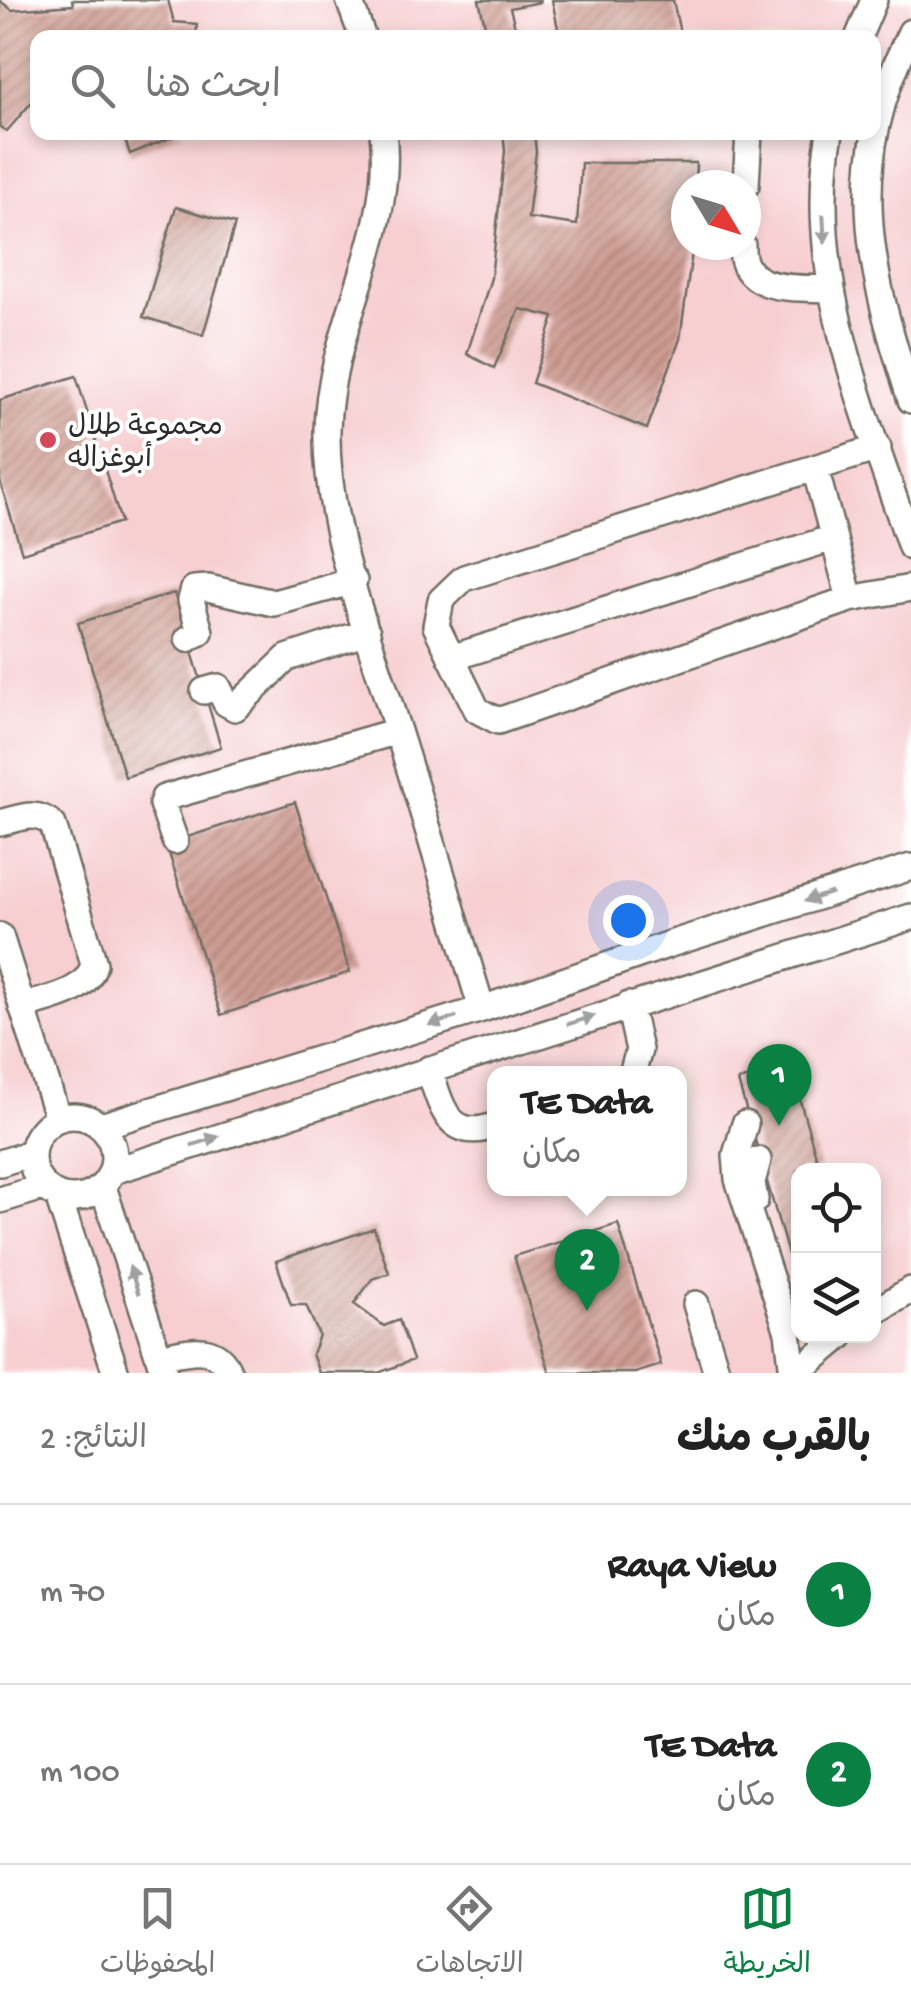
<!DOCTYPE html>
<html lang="ar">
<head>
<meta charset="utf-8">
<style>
  :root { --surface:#fff; --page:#f6f6f6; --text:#222; --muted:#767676; --line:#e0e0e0; --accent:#0b8043 }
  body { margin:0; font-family:"Gochi Hand","Playpen Sans Arabic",sans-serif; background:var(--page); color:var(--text); direction:rtl }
  .controls { position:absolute; right:30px; bottom:30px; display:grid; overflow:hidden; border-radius:20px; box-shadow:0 5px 15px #0003 }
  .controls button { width:90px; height:90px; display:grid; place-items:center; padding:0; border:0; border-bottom:2px solid var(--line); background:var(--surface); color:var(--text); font:50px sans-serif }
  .compass { position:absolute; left:671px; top:170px; width:90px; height:90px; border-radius:50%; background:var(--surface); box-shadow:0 5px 15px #0003; rotate:128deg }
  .you { position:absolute; left:628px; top:920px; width:35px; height:35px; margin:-25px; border:8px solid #fff; border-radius:50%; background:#1a73e8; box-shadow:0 0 0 15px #1a73e833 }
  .badge { display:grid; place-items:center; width:65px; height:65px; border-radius:50%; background:var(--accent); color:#fff; font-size:32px; font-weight:700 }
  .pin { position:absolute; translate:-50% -82px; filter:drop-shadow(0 2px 5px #0008) }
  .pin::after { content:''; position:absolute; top:52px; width:35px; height:30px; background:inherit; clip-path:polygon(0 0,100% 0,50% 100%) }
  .popup { position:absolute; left:487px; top:1066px; width:200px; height:130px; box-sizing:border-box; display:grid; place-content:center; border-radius:20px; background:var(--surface); filter:drop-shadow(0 2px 8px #0005); font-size:32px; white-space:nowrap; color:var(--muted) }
  .popup b { font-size:38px; color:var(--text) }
  .popup::after { content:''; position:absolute; left:50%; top:100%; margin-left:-20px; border:20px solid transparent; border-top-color:var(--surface) }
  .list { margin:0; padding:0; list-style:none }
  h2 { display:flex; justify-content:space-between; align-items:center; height:130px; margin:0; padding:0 40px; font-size:42px }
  h2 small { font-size:32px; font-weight:400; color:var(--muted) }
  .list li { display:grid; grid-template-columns:65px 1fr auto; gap:30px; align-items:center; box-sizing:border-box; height:180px; padding:0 40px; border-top:2px solid var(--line) }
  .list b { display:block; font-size:38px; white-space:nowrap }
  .list p { margin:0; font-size:32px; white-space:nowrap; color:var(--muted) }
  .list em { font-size:32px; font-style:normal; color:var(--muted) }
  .icon { flex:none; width:55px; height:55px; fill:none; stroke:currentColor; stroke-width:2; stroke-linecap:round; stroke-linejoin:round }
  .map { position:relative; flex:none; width:911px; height:1373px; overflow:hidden; direction:ltr }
  .search { position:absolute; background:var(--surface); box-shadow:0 5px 15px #0003; left:30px; right:30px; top:30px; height:110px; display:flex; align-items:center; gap:25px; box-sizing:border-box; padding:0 35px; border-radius:20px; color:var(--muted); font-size:38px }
  .sheet { height:490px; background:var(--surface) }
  nav { display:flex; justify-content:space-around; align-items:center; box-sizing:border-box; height:140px; border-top:2px solid var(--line); background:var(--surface); font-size:28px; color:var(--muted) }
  nav a { display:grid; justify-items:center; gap:5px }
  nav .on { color:var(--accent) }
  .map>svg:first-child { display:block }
  .built { fill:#f7cfd1; fill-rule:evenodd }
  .building { fill:url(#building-hatch) }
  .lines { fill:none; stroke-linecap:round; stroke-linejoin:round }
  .minor-casing { stroke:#716d64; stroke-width:30 }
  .minor { stroke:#fff; stroke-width:25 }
  .oneway { fill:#a0a0a0 }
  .poi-dot { fill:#d1495b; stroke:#fff; stroke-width:4 }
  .labels { text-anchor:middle; stroke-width:8; stroke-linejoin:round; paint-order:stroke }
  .poi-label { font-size:28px; fill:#2b2b2b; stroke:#fff; text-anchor:start }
</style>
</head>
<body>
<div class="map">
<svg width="911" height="1373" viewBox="0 0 911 1373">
  <defs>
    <pattern id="building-hatch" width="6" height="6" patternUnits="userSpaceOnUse" patternTransform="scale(2.5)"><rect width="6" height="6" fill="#ce9c92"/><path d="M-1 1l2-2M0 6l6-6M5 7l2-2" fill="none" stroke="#a77f77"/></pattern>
  </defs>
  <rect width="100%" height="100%" fill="#fff"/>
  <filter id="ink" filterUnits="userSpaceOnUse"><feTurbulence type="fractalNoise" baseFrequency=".01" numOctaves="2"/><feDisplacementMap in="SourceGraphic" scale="20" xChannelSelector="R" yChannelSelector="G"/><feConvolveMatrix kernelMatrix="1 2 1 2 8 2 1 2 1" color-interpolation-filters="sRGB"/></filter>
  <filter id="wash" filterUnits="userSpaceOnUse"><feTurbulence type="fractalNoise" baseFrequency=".0048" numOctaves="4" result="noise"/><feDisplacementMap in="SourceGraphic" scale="40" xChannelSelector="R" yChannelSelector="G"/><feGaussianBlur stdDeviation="2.25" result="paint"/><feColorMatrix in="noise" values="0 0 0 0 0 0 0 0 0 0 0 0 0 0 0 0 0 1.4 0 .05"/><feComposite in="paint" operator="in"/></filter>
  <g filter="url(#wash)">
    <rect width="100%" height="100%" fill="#f3e7cf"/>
    <!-- built -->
    <path class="built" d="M 0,0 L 911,0 L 911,1373 L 0,1373 ZM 38,38 L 874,38 L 874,132 L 38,132 ZM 686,185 L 746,185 L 746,245 L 686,245 ZM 494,1074 L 680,1074 L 680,1188 L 494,1188 ZM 798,1170 L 874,1170 L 874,1336 L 798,1336 Z"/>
    <g id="blocks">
      <!-- building -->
      <path class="building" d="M 72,0 L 168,0 L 174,22 L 197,24 L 196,38 L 38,38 L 38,103 L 31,103 L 7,131 L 0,127 L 0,1 L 12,10 L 73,5 Z
        M 479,0 L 540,0 L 540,2 L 510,8 L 518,38 L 488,38 Z
        M 552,0 L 673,0 L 681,38 L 560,38 Z
        M 122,132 L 182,132 L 182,133 L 130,154 Z
        M 503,132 L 534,132 L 536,152 L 528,218 L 577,225 L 581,163 L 696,163 L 695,185 L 686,185 L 686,245 L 693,245 L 680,339 L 647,429 L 532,383 L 554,317 L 520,309 L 494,368 L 467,354 L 491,278 L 505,151 Z
        M 176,207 L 235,224 L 203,335 L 143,317 Z
        M 76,376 L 121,522 L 22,553 L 0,481 L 0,400 Z
        M 174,593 L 221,747 L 125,777 L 78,623 Z
        M 295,802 L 350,972 L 221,1015 L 166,844 Z
        M 790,1066 L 820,1170 L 798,1170 L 798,1251 L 788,1254 L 738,1081 Z
        M 618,1224 L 661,1365 L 635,1373 L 550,1373 L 514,1256 Z
        M 374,1228 L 389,1273 L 372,1279 L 354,1304 L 384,1326 L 399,1320 L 413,1360 L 378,1373 L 319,1373 L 312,1354 L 319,1335 L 306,1305 L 291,1305 L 276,1261 Z"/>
    </g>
  </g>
  <g filter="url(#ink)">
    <use href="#blocks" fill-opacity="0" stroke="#716d64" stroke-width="2.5"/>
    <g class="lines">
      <defs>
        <path id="minor" d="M 349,0 L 363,38
          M 911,32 C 844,165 867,265 911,400
          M 858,38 L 874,0
          M 383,132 C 395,236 329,327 327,430 C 325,524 368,635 396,725 C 426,819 453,915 482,1009
          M 830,132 C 804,277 866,413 911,547
          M 746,185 L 749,132
          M 742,245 C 740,294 795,287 830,289
          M 878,448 L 464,578 L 441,600 L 436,626 L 477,710 L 498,721 L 850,599 L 911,588
          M 815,468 L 850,599
          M 188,639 L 200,632 L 191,600 L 194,589 L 208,588 L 274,603 L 354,581
          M 451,658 L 833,538
          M 204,691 L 218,687 L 226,703 L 235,708 L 287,658 L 367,632
          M 0,823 C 20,818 36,809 53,825 L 94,964 C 87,994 48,998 22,1007
          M 175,841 L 162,804 L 164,798 L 398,731
          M 0,936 L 58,1119
          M 629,1005 L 639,1050 L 632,1074
          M 429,1069 C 441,1104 447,1142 494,1126
          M32 1157a41 41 0 1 1 82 0a41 41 0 1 1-82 0Z
          M 745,1124 L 736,1155 L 738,1179 L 788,1332 L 793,1373
          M 101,1126 L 482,1009 L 670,944 L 911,867
          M 0,1163 L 32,1153
          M 113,1171 L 911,917
          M 103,1187 L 164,1373
          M 58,1196 L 116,1373
          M 0,1200 L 43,1187
          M 755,1200 L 752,1182 L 758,1160
          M 696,1304 L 717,1373
          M 874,1312 L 911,1290
          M 159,1357 C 186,1352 216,1340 229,1373
          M 797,1373 L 841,1336"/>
      </defs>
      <!-- minor casing -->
      <use href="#minor" class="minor-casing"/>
      <!-- minor -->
      <use href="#minor" class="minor"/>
    </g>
    <!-- one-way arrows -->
    <defs><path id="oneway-solid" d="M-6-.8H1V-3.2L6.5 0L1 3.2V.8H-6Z" transform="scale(2.5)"/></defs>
    <g class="oneway">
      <use href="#oneway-solid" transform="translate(824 229) rotate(87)"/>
      <use href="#oneway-solid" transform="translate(818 897) rotate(162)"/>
      <use href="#oneway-solid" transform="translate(581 1020) rotate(-18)"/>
      <use href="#oneway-solid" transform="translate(443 1021) rotate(163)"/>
      <use href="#oneway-solid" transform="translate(205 1141) rotate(-18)"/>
      <use href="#oneway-solid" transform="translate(134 1280) rotate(-108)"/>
    </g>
  </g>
  <!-- markers -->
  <circle class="poi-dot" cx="48" cy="440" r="10"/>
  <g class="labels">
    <!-- poi labels -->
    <g class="poi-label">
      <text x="68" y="434">مجموعة طلال<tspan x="68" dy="32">أبوغزاله</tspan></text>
    </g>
  </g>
</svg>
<div class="controls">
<button><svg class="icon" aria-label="locate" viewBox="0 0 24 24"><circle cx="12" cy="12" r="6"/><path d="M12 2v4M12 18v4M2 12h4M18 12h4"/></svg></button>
<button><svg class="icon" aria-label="layers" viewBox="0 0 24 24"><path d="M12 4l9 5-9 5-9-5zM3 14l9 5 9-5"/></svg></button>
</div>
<svg class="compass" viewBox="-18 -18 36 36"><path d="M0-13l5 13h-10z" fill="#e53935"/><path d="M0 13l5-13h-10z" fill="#767676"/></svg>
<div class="you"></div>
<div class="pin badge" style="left:779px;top:1126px">1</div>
<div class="pin badge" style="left:587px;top:1311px">2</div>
<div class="popup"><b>TE Data</b>مكان</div>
<div class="search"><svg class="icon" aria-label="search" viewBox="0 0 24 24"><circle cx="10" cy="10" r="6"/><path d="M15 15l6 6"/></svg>ابحث هنا</div>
</div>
<section class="sheet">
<h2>بالقرب منك<small>النتائج: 2</small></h2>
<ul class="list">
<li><span class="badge">1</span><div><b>Raya View</b><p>مكان</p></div><em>70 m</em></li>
<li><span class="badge">2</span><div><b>TE Data</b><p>مكان</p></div><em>100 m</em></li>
</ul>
</section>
<nav>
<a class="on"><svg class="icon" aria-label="map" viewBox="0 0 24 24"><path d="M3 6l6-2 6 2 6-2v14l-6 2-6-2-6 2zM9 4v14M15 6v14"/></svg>الخريطة</a>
<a><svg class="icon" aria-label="directions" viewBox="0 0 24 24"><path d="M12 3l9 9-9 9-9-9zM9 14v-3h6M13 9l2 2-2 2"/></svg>الاتجاهات</a>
<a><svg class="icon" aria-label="saved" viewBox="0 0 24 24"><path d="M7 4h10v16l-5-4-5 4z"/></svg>المحفوظات</a>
</nav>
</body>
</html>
